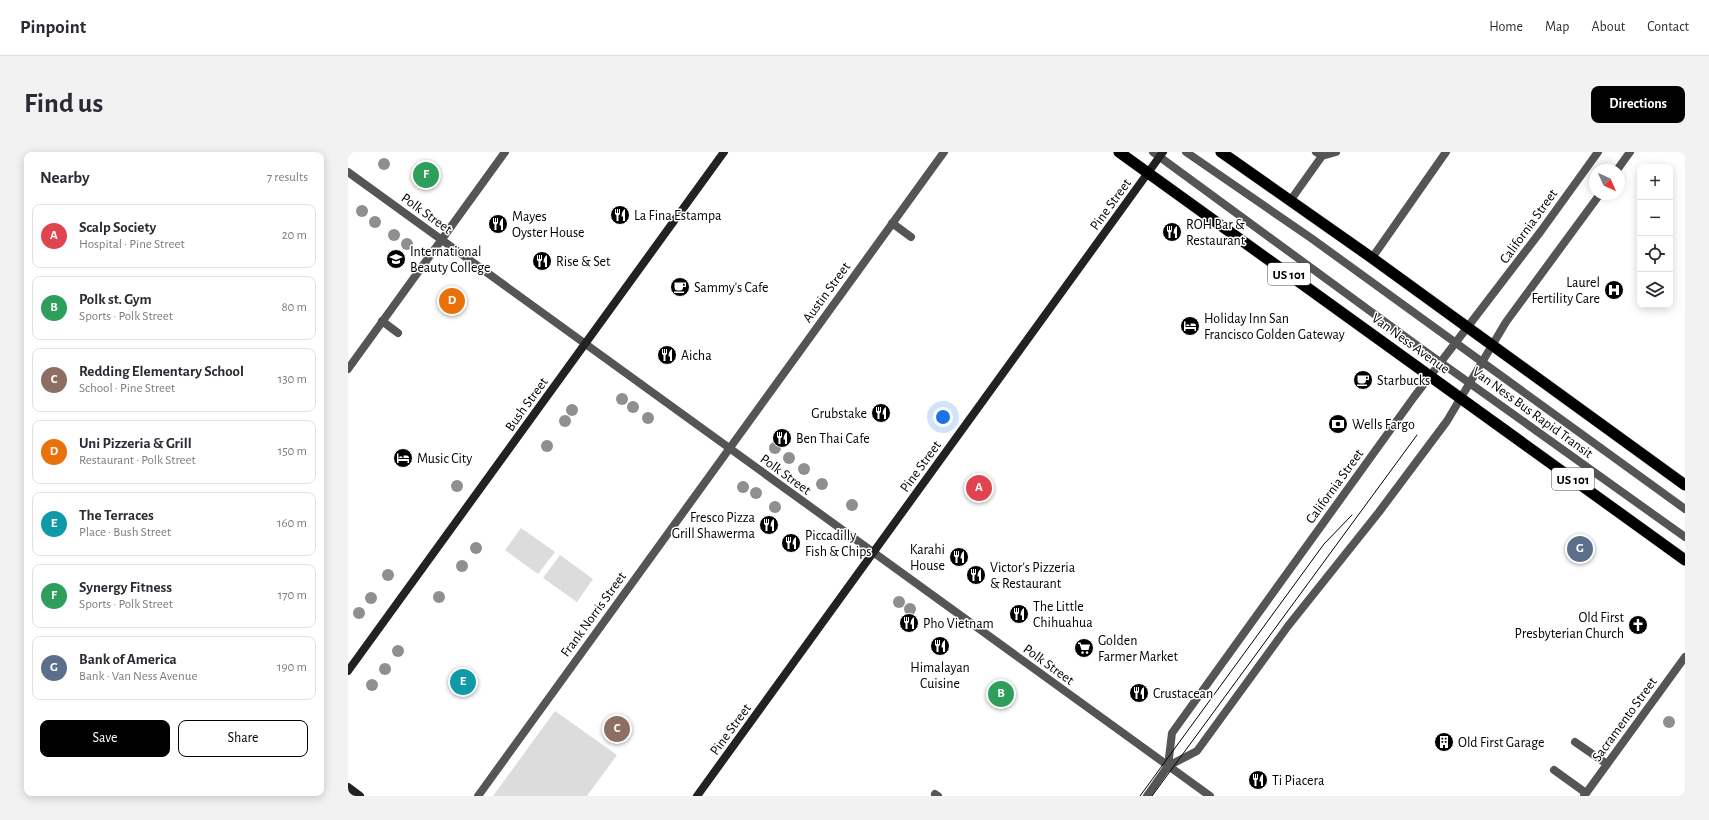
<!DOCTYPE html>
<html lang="en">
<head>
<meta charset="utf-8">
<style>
  :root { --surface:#fff; --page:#f2f2f3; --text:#2b2b33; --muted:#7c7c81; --line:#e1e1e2; --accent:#000 }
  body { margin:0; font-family:"Alegreya Sans",sans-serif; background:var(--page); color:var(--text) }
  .controls { position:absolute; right:12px; top:12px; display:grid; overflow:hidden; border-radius:8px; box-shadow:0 2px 10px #0003 }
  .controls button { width:36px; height:36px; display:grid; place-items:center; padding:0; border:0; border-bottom:1px solid var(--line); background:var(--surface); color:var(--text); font:20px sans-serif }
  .compass { position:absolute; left:1241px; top:12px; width:36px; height:36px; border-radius:50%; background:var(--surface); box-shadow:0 2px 10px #0003; rotate:135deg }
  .you { position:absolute; left:595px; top:265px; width:14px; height:14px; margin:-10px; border:3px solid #fff; border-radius:50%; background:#1a73e8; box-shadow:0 0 0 6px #1a73e833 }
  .badge { display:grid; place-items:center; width:26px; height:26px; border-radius:50%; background:var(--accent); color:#fff; font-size:13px; font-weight:700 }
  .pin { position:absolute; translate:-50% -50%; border:2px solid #fff; box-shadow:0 1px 4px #0006 }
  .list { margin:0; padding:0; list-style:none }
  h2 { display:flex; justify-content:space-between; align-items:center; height:52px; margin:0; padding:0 16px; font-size:17px }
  h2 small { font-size:13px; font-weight:400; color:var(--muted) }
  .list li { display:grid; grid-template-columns:26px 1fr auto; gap:12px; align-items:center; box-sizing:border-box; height:64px; margin:0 8px 8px; padding:0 8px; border:1px solid var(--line); border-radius:8px }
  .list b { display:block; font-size:15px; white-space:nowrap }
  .list p { margin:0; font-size:13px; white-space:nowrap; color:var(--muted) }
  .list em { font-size:13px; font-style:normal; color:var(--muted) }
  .actions { display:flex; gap:8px; padding:12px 16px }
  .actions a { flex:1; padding:9px 0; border:1px solid var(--accent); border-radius:8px; text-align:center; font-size:14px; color:var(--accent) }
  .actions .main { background:var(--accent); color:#fff }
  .icon { flex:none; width:22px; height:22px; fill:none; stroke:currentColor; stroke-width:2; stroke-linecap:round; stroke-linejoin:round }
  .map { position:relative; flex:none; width:1337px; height:644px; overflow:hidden; border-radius:8px }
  header { display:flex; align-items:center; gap:24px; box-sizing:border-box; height:56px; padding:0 20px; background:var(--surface); border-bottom:1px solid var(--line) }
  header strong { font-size:19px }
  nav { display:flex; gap:22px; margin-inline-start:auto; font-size:14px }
  .intro { display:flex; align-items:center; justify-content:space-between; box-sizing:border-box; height:96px; padding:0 24px }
  h1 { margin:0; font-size:28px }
  .button { padding:10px 18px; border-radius:8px; background:var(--accent); color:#fff; font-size:14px; font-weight:700 }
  main { display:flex; gap:24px; padding:0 24px }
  aside { flex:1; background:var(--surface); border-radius:8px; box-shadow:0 2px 10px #0003 }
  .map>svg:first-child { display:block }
  .green { fill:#dcdcdc }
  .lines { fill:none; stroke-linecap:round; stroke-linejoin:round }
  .trunk-casing { stroke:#dbdbdb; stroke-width:12 }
  .service { stroke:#555; stroke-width:8 }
  .minor { stroke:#555; stroke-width:8 }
  .tertiary { stroke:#555; stroke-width:8 }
  .secondary { stroke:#222; stroke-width:8 }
  .trunk { stroke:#000; stroke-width:11 }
  .tram { stroke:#000; stroke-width:1 }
  .tree { fill:#8f8f8f }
  .labels { text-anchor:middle; stroke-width:3; stroke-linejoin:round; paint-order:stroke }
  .shield { fill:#fff; stroke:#4c4c4c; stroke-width:1 }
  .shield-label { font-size:13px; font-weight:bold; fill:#000 }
  .street-label { font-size:14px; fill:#000; stroke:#fff }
  .poi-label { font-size:14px; fill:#000; stroke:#fff; text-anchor:start }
</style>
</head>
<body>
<header>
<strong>Pinpoint</strong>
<nav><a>Home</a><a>Map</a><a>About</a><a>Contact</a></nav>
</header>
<div class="intro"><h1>Find us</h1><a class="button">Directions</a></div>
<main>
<aside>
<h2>Nearby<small>7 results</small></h2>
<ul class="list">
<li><span class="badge" style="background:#e0444e">A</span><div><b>Scalp Society</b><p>Hospital · Pine Street</p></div><em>20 m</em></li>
<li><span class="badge" style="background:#2e9e5b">B</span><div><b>Polk st. Gym</b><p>Sports · Polk Street</p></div><em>80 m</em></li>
<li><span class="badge" style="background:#8d6e63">C</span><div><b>Redding Elementary School</b><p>School · Pine Street</p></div><em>130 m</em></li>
<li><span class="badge" style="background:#e8710a">D</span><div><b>Uni Pizzeria &amp; Grill</b><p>Restaurant · Polk Street</p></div><em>150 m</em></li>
<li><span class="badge" style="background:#0f9aa8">E</span><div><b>The Terraces</b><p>Place · Bush Street</p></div><em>160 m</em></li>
<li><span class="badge" style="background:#2e9e5b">F</span><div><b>Synergy Fitness</b><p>Sports · Polk Street</p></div><em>170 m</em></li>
<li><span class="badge" style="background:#5c6f8a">G</span><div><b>Bank of America</b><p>Bank · Van Ness Avenue</p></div><em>190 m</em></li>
</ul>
<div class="actions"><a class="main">Save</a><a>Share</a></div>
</aside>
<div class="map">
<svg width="1337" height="644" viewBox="0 0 1337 644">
  <rect width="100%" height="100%" fill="#fff"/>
  <!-- green -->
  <path class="green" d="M 173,376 L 207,400 L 190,422 L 157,398 Z
    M 212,403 L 245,427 L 229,450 L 195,426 Z
    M 207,559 L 269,603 L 239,644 L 145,644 Z"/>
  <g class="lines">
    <defs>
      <path id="trunk" d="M 771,0 L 1337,408
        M 873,0 L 1024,106 L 1337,333"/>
    </defs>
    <!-- trunk casing -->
    <use href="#trunk" class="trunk-casing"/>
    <!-- service -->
    <path class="service" d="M 805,0 L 1078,200 L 1337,385
      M 838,0 L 963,86 L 1337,357
      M 974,4 L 988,0
      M 942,49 L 974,4 L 968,0
      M 544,71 L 563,85
      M 1024,106 L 1098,0
      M 34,169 L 50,181
      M 1227,590 L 1259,612
      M 1206,618 L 1238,641
      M 587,642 L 590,644
      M 130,644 L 596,0"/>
    <!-- minor -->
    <path class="minor" d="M 0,217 L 157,0"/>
    <!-- tertiary -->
    <path class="tertiary" d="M 1269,18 L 1282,0
      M 0,20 L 862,644
      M 820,614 L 824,581 L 1066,245 L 1193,79 L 1250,0
      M 799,644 L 820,614 L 849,599 L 940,474 L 1031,360 L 1099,269 L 1158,170 L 1252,42
      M 1236,644 L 1337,505"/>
    <!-- secondary -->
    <path class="secondary" d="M 0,519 L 376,0
      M 0,635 L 12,644
      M 349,644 L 815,0"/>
    <!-- trunk -->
    <use href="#trunk" class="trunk"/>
    <!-- tram -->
    <path class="tram" d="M 792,644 L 976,392 L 1004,363
      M 804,644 L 1069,283"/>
  </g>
  <!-- trees -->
  <g class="tree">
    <circle cx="36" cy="12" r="6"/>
    <circle cx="14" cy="59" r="6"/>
    <circle cx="27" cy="70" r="6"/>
    <circle cx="46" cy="83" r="6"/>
    <circle cx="59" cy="92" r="6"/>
    <circle cx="274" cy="247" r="6"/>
    <circle cx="285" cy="255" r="6"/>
    <circle cx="224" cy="258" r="6"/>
    <circle cx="300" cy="266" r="6"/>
    <circle cx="217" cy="269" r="6"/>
    <circle cx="199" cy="294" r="6"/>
    <circle cx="427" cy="296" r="6"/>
    <circle cx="441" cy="306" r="6"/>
    <circle cx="456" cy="317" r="6"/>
    <circle cx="474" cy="332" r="6"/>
    <circle cx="109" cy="334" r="6"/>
    <circle cx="395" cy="335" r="6"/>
    <circle cx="408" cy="341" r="6"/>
    <circle cx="504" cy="353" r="6"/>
    <circle cx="427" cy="355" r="6"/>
    <circle cx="128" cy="396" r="6"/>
    <circle cx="114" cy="414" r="6"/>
    <circle cx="40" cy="423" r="6"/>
    <circle cx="91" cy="445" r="6"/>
    <circle cx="23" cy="446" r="6"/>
    <circle cx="551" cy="450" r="6"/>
    <circle cx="562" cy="457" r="6"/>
    <circle cx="11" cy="461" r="6"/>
    <circle cx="50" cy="499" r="6"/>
    <circle cx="37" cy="517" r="6"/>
    <circle cx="24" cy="533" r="6"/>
    <circle cx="1321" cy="570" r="6"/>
  </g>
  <!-- icons -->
  <defs>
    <symbol id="restaurant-disc" viewBox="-11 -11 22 22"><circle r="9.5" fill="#000" stroke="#fff"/><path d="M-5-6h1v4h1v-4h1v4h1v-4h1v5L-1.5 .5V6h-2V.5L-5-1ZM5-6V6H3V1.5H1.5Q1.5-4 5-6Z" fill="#fff"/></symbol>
    <symbol id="school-disc" viewBox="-11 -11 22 22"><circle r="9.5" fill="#000" stroke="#fff"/><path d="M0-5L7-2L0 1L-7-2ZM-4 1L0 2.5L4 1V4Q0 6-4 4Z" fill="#fff"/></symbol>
    <symbol id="cafe-disc" viewBox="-11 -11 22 22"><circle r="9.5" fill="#000" stroke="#fff"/><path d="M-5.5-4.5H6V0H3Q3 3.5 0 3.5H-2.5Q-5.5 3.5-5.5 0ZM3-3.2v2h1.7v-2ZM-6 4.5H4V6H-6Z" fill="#fff"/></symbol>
    <symbol id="hospital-disc" viewBox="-11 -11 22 22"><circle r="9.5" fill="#000" stroke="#fff"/><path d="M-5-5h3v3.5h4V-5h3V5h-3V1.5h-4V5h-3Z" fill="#fff"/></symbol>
    <symbol id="hotel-disc" viewBox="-11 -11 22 22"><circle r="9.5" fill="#000" stroke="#fff"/><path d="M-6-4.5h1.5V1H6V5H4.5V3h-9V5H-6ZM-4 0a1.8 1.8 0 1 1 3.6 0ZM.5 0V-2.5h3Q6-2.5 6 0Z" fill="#fff"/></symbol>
    <symbol id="bank-disc" viewBox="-11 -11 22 22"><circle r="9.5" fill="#000" stroke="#fff"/><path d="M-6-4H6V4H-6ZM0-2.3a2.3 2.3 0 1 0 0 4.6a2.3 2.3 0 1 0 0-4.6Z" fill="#fff"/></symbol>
    <symbol id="church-disc" viewBox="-11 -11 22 22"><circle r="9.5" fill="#000" stroke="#fff"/><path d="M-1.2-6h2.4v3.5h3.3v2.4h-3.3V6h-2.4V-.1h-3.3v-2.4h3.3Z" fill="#fff"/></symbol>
    <symbol id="supermarket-disc" viewBox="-11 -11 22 22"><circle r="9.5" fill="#000" stroke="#fff"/><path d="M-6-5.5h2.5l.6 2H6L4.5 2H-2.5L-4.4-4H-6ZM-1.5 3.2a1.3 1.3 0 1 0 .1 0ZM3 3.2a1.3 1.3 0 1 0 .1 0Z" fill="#fff"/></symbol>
    <symbol id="building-disc" viewBox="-11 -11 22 22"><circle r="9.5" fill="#000" stroke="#fff"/><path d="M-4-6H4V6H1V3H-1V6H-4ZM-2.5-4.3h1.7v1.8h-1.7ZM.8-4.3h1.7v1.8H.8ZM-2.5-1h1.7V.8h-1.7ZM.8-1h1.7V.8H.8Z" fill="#fff"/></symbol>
  </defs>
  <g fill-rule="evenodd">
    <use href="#restaurant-disc" x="261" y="52" width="22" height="22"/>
    <use href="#restaurant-disc" x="139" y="61" width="22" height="22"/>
    <use href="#restaurant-disc" x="813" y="69" width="22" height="22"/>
    <use href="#school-disc" x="37" y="96" width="22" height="22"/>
    <use href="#restaurant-disc" x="183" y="98" width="22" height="22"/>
    <use href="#cafe-disc" x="321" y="124" width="22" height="22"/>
    <use href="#hospital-disc" x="1255" y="127" width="22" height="22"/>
    <use href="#hotel-disc" x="831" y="163" width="22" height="22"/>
    <use href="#restaurant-disc" x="308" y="192" width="22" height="22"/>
    <use href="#cafe-disc" x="1004" y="217" width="22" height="22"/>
    <use href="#restaurant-disc" x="522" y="250" width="22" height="22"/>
    <use href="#bank-disc" x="979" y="261" width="22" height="22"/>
    <use href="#restaurant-disc" x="423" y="275" width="22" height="22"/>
    <use href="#hotel-disc" x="44" y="295" width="22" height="22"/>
    <use href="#restaurant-disc" x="410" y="362" width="22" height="22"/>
    <use href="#restaurant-disc" x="432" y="380" width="22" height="22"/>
    <use href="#restaurant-disc" x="600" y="394" width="22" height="22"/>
    <use href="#restaurant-disc" x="617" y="412" width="22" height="22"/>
    <use href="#restaurant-disc" x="660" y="451" width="22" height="22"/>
    <use href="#restaurant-disc" x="550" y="460" width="22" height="22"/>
    <use href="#church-disc" x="1279" y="462" width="22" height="22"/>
    <use href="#restaurant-disc" x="581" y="483" width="22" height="22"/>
    <use href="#supermarket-disc" x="725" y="485" width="22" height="22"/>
    <use href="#restaurant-disc" x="780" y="530" width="22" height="22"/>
    <use href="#building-disc" x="1085" y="579" width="22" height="22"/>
    <use href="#restaurant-disc" x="899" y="617" width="22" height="22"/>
  </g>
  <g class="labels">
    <!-- shield labels -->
    <g class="shield">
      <rect x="920" y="111" width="42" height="22" rx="3"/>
      <rect x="1204" y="316" width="42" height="22" rx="3"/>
    </g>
    <g class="shield-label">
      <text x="941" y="127">US 101</text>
      <text x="1225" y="332">US 101</text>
    </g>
    <!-- street labels -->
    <g class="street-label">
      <text transform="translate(762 52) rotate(-54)" y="5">Pine Street</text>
      <text transform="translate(79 61) rotate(36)" y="5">Polk Street</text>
      <text transform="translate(1180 74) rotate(-54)" y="5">California Street</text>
      <text transform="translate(478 140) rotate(-54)" y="5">Austin Street</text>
      <text transform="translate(1063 191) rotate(36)" y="5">Van Ness Avenue</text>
      <text transform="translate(178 252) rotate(-54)" y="5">Bush Street</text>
      <text transform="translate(1185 260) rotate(36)" y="5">Van Ness Bus Rapid Transit</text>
      <text transform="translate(572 314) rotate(-54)" y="5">Pine Street</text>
      <text transform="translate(438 322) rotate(36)" y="5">Polk Street</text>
      <text transform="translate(986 334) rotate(-54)" y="5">California Street</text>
      <text transform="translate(245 462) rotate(-54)" y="5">Frank Norris Street</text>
      <text transform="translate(701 512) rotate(36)" y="5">Polk Street</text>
      <text transform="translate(1276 567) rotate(-54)" y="5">Sacramento Street</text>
      <text transform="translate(382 577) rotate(-54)" y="5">Pine Street</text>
    </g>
    <!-- poi labels -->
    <g class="poi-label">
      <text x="286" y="68">La Fina Estampa</text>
      <text x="164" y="69">Mayes<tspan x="164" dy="16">Oyster House</tspan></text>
      <text x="838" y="77">ROH Bar &amp;<tspan x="838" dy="16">Restaurant</tspan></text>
      <text x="62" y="104">International<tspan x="62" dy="16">Beauty College</tspan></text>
      <text x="208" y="114">Rise &amp; Set</text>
      <text x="1252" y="135" text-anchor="end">Laurel<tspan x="1252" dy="16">Fertility Care</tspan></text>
      <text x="346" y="140">Sammy's Cafe</text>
      <text x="856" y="171">Holiday Inn San<tspan x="856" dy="16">Francisco Golden Gateway</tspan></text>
      <text x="333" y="208">Aicha</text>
      <text x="1029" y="233">Starbucks</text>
      <text x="519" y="266" text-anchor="end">Grubstake</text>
      <text x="1004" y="277">Wells Fargo</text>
      <text x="448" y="291">Ben Thai Cafe</text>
      <text x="69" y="311">Music City</text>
      <text x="407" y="370" text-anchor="end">Fresco Pizza<tspan x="407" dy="16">Grill Shawerma</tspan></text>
      <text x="457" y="388">Piccadilly<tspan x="457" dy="16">Fish &amp; Chips</tspan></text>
      <text x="597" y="402" text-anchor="end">Karahi<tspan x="597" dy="16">House</tspan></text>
      <text x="642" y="420">Victor's Pizzeria<tspan x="642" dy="16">&amp; Restaurant</tspan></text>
      <text x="685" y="459">The Little<tspan x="685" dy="16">Chihuahua</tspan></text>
      <text x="1276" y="470" text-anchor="end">Old First<tspan x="1276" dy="16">Presbyterian Church</tspan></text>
      <text x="575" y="476">Pho Vietnam</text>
      <text x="750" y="493">Golden<tspan x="750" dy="16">Farmer Market</tspan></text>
      <text x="592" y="520" text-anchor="middle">Himalayan<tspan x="592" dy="16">Cuisine</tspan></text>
      <text x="805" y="546">Crustacean</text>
      <text x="1110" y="595">Old First Garage</text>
      <text x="924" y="633">Ti Piacera</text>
    </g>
  </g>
</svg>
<div class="controls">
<button>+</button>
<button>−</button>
<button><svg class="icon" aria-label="locate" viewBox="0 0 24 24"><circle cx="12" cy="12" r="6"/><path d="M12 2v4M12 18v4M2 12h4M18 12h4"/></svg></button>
<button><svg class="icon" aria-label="layers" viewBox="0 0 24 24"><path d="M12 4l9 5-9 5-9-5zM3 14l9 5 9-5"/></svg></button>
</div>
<svg class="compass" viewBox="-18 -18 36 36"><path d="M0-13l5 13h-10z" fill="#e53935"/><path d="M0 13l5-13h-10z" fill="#7c7c81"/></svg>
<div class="you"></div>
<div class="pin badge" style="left:631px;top:336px;background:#e0444e">A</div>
<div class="pin badge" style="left:653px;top:542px;background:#2e9e5b">B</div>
<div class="pin badge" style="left:269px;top:577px;background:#8d6e63">C</div>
<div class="pin badge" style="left:104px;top:149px;background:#e8710a">D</div>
<div class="pin badge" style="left:115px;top:530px;background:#0f9aa8">E</div>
<div class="pin badge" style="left:78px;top:23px;background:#2e9e5b">F</div>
<div class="pin badge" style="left:1232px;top:397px;background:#5c6f8a">G</div>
</div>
</main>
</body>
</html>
